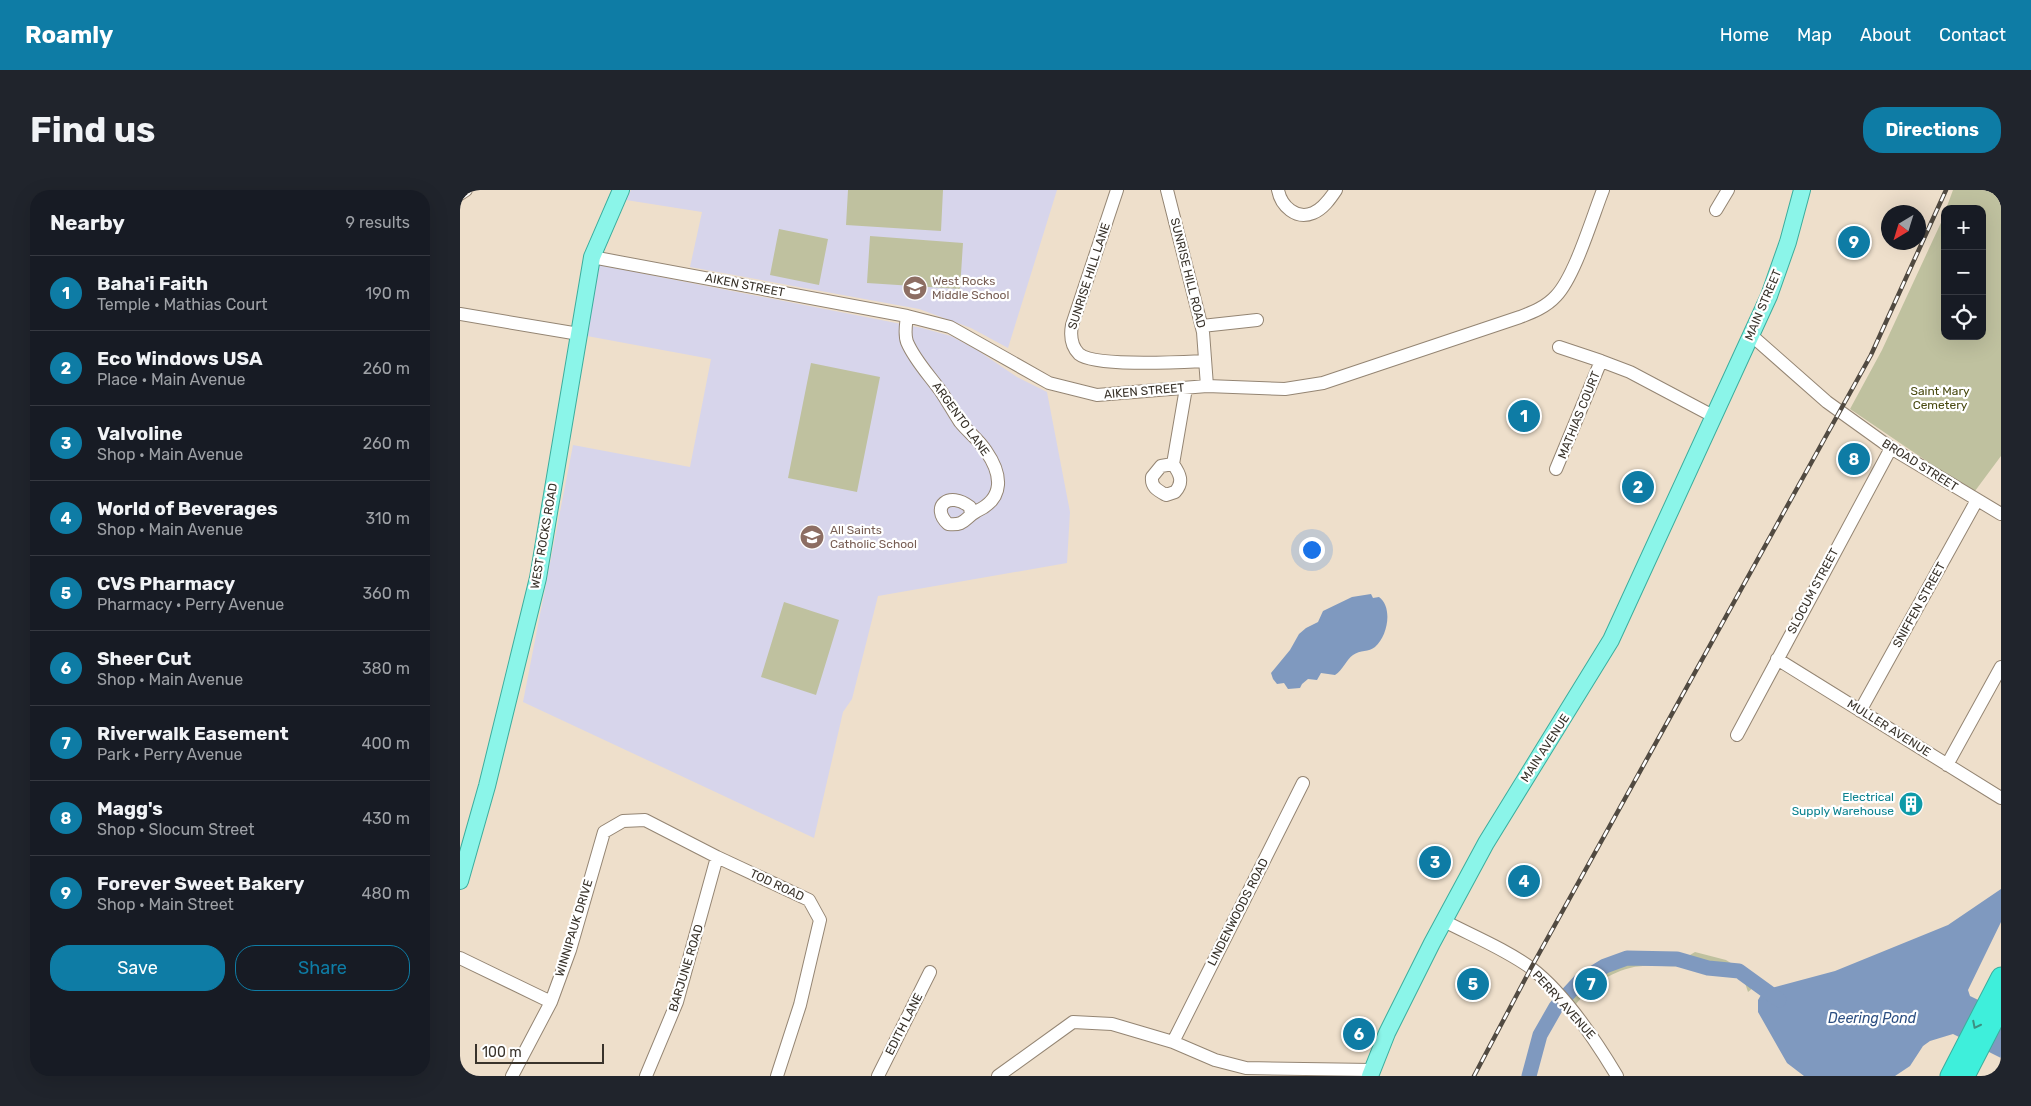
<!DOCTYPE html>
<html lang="en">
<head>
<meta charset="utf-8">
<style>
  :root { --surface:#171b24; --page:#20242c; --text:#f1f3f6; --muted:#9ea1a6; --line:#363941; --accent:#0e7ca5 }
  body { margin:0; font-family:Rubik,sans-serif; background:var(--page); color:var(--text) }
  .controls { position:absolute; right:15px; top:15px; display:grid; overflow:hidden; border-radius:10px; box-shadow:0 5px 20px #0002 }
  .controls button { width:45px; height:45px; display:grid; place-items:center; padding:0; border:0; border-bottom:1px solid var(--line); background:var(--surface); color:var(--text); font:25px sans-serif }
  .compass { position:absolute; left:1421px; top:15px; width:45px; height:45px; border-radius:50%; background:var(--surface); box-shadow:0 5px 20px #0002; rotate:218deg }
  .scale { position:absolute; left:15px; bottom:12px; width:129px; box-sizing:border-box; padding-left:5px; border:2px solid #39332b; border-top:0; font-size:14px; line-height:18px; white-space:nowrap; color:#39332b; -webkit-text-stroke:4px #fff; paint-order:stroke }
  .you { position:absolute; left:851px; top:359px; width:18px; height:18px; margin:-12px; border:4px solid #fff; border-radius:50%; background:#1a73e8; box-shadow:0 0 0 8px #1a73e833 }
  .badge { display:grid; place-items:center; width:32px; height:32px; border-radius:50%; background:var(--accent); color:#fff; font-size:16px; font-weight:700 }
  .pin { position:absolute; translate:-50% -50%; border:2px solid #fff; box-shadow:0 1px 5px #0006 }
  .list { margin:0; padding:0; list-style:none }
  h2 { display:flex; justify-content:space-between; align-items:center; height:65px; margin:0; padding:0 20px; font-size:21px }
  h2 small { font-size:16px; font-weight:400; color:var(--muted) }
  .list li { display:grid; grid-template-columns:32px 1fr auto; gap:15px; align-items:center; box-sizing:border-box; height:75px; padding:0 20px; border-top:1px solid var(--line) }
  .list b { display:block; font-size:19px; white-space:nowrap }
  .list p { margin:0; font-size:16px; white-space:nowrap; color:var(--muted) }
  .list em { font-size:16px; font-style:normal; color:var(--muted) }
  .actions { display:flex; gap:10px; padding:15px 20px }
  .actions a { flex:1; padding:11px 0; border:1px solid var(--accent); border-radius:20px; text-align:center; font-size:18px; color:var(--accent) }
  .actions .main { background:var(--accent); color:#fff }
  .icon { flex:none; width:28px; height:28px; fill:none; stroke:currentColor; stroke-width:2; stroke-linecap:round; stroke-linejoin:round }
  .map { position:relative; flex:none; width:1541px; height:886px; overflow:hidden; border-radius:20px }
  header { display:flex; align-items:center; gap:30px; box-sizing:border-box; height:70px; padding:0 25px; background:var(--accent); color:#fff }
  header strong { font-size:24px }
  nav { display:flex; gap:28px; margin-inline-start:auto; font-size:18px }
  .intro { display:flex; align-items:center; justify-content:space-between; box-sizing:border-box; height:120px; padding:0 30px }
  h1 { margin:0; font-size:35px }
  .button { padding:12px 22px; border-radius:20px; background:var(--accent); color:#fff; font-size:18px; font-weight:700 }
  main { display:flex; gap:30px; padding:0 30px }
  aside { flex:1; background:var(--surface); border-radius:20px; box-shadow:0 5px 20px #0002 }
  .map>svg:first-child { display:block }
  .education { fill:#d7d5eb }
  .green { fill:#bfc19f }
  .water { fill:#7f99bf }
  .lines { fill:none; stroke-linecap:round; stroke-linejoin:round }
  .river { stroke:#7f99bf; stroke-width:15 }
  .minor-casing { stroke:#948573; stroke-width:14 }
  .major-casing { stroke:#3cad9d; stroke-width:18 }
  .highway-casing { stroke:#3cad9d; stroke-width:21 }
  .minor { stroke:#fff; stroke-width:12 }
  .major { stroke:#8bf5e9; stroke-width:16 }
  .highway { stroke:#3eefdb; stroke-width:19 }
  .rail-casing { stroke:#514a41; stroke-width:4.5 }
  .rail { stroke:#fff; stroke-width:2.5; stroke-dasharray:8; stroke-linecap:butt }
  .oneway { stroke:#3c9183 }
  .labels { text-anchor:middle; stroke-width:4.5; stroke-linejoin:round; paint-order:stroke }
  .street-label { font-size:12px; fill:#39332b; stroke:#fff }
  .education-label { font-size:12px; fill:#785e54; stroke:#fff; text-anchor:start }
  .park-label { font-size:12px; fill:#494a11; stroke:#fff }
  .culture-label { font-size:12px; fill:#0d838f; stroke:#fff; text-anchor:end }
  .water-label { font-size:14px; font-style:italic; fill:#2c4f82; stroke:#fff }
</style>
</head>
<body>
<header>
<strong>Roamly</strong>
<nav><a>Home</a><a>Map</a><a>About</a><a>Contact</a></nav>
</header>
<div class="intro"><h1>Find us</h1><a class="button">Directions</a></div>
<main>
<aside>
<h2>Nearby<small>9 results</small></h2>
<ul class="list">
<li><span class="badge">1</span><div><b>Baha'i Faith</b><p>Temple · Mathias Court</p></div><em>190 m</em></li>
<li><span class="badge">2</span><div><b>Eco Windows USA</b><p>Place · Main Avenue</p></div><em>260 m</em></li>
<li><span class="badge">3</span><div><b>Valvoline</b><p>Shop · Main Avenue</p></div><em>260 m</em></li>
<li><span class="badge">4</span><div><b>World of Beverages</b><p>Shop · Main Avenue</p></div><em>310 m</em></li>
<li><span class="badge">5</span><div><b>CVS Pharmacy</b><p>Pharmacy · Perry Avenue</p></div><em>360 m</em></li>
<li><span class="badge">6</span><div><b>Sheer Cut</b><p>Shop · Main Avenue</p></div><em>380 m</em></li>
<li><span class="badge">7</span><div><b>Riverwalk Easement</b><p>Park · Perry Avenue</p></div><em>400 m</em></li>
<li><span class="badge">8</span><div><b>Magg's</b><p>Shop · Slocum Street</p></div><em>430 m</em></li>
<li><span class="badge">9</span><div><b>Forever Sweet Bakery</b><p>Shop · Main Street</p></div><em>480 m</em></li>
</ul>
<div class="actions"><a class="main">Save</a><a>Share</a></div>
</aside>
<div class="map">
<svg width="1541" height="886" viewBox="0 0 1541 886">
  <rect width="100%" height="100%" fill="#eedfcb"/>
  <!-- education -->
  <path class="education" d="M 171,0 L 597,0 L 548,158 L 511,138 L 459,119 L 230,77 L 242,22 L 166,10 Z
    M 139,75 L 462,138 L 491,146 L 517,160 L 557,187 L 587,202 L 610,322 L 607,373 L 418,406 L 392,509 L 383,522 L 354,648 L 63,512 L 113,255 L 230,277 L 251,169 L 127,146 Z"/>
  <!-- green -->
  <path class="green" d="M 388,0 L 483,0 L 481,41 L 386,35 Z
    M 1493,0 L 1541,0 L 1541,266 L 1515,301 L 1496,291 L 1390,219 L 1422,160 L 1485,24 L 1485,146 L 1522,146 L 1522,19 L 1486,19 Z
    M 319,39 L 368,49 L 359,95 L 310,85 Z
    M 410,46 L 503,53 L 500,99 L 407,93 Z
    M 351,173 L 420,187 L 397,302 L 328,288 Z
    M 324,412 L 379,430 L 356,505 L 301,487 Z
    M 1235,762 L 1266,770 L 1290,785 L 1294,797 L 1288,802 L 1284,790 L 1263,777 L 1236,770 L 1227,775 L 1220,776 C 1204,777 1185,774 1170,778 C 1145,784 1122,803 1109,824 L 1104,818 L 1112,804 L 1138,783 L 1168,770 L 1225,768 Z"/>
  <!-- water -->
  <path class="water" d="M 911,404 L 913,408 L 919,407 C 933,417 928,446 915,457 C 909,462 900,460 893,465 C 886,470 883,480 875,485 L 861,483 L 857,490 L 848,489 L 842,494 L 840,498 L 828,499 L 824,493 L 817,494 L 813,489 L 811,483 L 830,460 L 839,444 L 846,438 L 858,432 L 863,421 L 892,407 Z
    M 1541,699 L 1541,732 L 1508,800 L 1510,806 L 1541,821 L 1541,868 L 1493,844 L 1470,851 L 1463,856 L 1450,876 L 1435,886 L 1344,886 L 1327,873 L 1298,822 L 1298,810 L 1304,800 L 1375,781 L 1488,735 Z"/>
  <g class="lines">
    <!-- river -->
    <path class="river" d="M 1069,886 L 1080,845 L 1096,817 L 1119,792 L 1145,776 L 1167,768 L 1217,769 L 1248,778 L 1279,781 L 1319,810"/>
    <defs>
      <path id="minor" d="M 657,0 L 612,135 C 610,146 611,156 619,164 C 635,177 722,172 745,171
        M 707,0 L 743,142 L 747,196
        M 818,0 C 821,16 836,30 853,23 C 863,19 870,9 876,0
        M 0,4 L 6,0
        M 1256,20 L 1268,0
        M 132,67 L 447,126 L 490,137 L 589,193 L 637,205 L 747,196 L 825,199 L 863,193 L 1060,127 C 1073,122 1086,117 1096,106 C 1115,86 1132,28 1143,0
        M 0,124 L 119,144
        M 447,126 C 446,135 444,144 447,152 C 455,171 471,187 482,203 C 488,212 494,223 500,232 C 508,242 519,250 526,261 C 542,284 545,308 517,321 C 504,328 506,336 488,334 C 470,317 489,300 510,317 L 511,325
        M 742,136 L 797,130
        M 1291,145 L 1367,212 L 1431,258 L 1541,324
        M 1099,157 L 1141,171 L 1170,182 L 1253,226
        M 713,274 C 720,284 724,292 715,302 L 706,305 C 697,300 691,297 692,287 L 701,276 L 713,274 L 726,198
        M 1096,279 L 1141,171
        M 1317,469 L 1541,608
        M 1400,521 L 1517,310
        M 1277,545 L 1431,258
        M 1487,575 L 1541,477
        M 984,731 C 1013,746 1045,759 1071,778 C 1104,803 1136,851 1157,886
        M 0,768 L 91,812
        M 713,852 L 843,593
        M 52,886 L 91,812 L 110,760 L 144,642 L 163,631 L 185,630 L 257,667 L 349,710 L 360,730 L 340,815 L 317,886
        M 186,886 L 217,812 L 257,667
        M 418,886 L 470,782
        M 538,886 L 613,832 L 652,834 L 713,852 L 755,870 L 786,878 L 912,880"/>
      <path id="major" d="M 0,691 L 27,596 L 78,388 L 132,67 L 161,0
        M 910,886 L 927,843 L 972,753 L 1026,653 L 1151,450 L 1309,106 L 1328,52 L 1342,0"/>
      <path id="highway" d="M 1490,886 L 1541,787
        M 1505,886 L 1541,816"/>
    </defs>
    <!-- minor casing -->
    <use href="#minor" class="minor-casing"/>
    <!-- major casing -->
    <use href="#major" class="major-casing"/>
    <!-- highway casing -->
    <use href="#highway" class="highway-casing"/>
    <!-- minor -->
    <use href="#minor" class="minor"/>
    <!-- major -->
    <use href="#major" class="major"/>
    <!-- highway -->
    <use href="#highway" class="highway"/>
    <defs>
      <path id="rail" d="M 1014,886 L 1071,778 L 1411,165 L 1486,0"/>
    </defs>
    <!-- rail casing -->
    <use href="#rail" class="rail-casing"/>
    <!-- rail -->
    <use href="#rail" class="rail"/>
  </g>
  <!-- one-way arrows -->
  <defs><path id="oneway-chevron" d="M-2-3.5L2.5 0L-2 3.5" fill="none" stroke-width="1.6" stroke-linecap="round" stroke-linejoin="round" transform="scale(1.25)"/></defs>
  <use class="oneway" href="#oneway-chevron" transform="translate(1516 835) rotate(117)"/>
  <!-- icons -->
  <defs>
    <symbol id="school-disc" viewBox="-11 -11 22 22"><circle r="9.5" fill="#8d6e63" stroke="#fff"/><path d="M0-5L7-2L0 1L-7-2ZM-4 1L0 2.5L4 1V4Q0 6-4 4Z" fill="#fff"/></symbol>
    <symbol id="building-disc" viewBox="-11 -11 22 22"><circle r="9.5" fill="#0f9aa8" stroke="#fff"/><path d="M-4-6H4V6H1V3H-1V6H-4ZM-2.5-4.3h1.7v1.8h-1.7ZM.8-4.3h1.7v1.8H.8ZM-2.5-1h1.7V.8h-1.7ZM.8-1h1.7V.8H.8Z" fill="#fff"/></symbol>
  </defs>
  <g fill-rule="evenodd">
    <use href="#school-disc" x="441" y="84" width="28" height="28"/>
    <use href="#school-disc" x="338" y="333" width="28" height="28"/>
    <use href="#building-disc" x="1437" y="600" width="28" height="28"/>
  </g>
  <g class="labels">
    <!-- street labels -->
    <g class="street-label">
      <text transform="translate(728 83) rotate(76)" y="4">SUNRISE HILL ROAD</text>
      <text transform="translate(629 86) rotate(-72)" y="4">SUNRISE HILL LANE</text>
      <text transform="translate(285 95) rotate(11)" y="4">AIKEN STREET</text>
      <text transform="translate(1303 115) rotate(-67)" y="4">MAIN STREET</text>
      <text transform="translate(684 201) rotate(-5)" y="4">AIKEN STREET</text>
      <text transform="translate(1119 225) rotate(-68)" y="4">MATHIAS COURT</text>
      <text transform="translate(501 229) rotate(54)" y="4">ARGENTO LANE</text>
      <text transform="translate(1460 275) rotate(32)" y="4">BROAD STREET</text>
      <text transform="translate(84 346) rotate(-80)" y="4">WEST ROCKS ROAD</text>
      <text transform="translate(1353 401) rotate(-62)" y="4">SLOCUM STREET</text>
      <text transform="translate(1459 415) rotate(-61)" y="4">SNIFFEN STREET</text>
      <text transform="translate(1429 538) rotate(32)" y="4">MULLER AVENUE</text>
      <text transform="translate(1085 558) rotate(-57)" y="4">MAIN AVENUE</text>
      <text transform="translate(317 695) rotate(25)" y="4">TOD ROAD</text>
      <text transform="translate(778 722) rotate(-63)" y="4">LINDENWOODS ROAD</text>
      <text transform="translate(114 738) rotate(-73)" y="4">WINNIPAUK DRIVE</text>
      <text transform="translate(226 778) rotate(-73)" y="4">BARJUNE ROAD</text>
      <text transform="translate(1104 815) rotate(48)" y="4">PERRY AVENUE</text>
      <text transform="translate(444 834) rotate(-63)" y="4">EDITH LANE</text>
    </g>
    <!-- education labels -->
    <g class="education-label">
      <text x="472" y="95">West Rocks<tspan x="472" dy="14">Middle School</tspan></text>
      <text x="370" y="344">All Saints<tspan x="370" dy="14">Catholic School</tspan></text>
    </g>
    <!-- park labels -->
    <g class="park-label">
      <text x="1480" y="205">Saint Mary<tspan x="1480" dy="14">Cemetery</tspan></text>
    </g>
    <!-- culture labels -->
    <g class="culture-label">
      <text x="1434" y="611">Electrical<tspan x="1434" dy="14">Supply Warehouse</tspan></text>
    </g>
    <!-- water labels -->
    <g class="water-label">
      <text x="1412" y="833">Deering Pond</text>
    </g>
  </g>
</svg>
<div class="controls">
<button>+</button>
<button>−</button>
<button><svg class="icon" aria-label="locate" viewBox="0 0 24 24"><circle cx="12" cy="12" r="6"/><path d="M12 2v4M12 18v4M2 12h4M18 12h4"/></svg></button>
</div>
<svg class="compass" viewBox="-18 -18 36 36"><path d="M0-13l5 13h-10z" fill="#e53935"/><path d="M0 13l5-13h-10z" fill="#9ea1a6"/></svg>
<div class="scale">100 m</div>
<div class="you"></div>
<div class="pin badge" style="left:1064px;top:226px">1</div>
<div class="pin badge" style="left:1178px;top:297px">2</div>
<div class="pin badge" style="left:975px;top:672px">3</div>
<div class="pin badge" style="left:1064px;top:691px">4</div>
<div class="pin badge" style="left:1013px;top:794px">5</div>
<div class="pin badge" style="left:899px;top:844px">6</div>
<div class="pin badge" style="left:1131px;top:794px">7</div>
<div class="pin badge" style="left:1394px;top:269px">8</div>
<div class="pin badge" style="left:1394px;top:52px">9</div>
</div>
</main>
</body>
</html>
